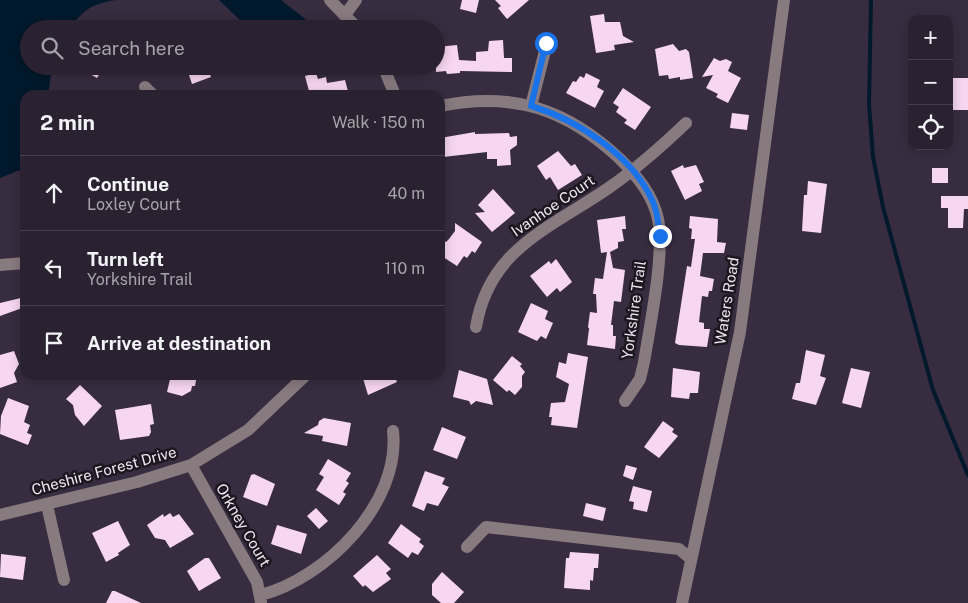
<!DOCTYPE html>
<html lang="en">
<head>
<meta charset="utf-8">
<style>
  :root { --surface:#2a2230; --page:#362f3c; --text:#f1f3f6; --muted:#a5a4ab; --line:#463f4c }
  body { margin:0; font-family:"Public Sans",sans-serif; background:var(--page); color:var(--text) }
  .controls { position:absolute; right:15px; top:15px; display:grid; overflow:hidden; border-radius:10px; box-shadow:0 2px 12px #0003 }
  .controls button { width:45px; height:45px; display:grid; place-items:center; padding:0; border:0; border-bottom:1px solid var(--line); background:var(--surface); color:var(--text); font:25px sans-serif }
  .stop { position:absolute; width:15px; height:15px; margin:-11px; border:4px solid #1a73e8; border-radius:50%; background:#fff }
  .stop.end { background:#1a73e8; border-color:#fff; box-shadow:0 1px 5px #0008 }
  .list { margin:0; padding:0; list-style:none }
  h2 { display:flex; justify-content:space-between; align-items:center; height:65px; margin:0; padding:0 20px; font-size:21px }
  h2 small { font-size:16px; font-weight:400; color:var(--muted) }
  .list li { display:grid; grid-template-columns:32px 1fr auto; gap:15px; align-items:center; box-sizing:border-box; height:75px; padding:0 20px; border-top:1px solid var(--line) }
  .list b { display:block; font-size:19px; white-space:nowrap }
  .list p { margin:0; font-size:16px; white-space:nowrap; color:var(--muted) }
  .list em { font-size:16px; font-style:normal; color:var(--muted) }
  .icon { flex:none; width:28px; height:28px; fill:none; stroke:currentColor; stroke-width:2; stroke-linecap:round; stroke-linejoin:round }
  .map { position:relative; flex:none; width:968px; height:603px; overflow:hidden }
  .search { position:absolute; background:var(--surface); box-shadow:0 2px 12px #0003; left:20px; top:20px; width:425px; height:55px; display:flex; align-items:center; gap:12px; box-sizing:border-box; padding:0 18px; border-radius:28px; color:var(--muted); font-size:19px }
  .panel { position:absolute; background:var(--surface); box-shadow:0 2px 12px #0003; left:20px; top:90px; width:425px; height:290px; border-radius:15px }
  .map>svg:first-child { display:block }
  .water { fill:#00192c }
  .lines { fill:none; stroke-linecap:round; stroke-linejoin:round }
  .stream { stroke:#00192c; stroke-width:4 }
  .building { fill:#f7d6f1 }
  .minor { stroke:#887b7f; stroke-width:12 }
  .route { stroke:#1a73e8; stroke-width:6 }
  .labels { text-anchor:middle; stroke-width:5; stroke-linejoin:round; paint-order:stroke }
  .street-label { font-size:15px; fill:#eee7f3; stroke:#1c1720 }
</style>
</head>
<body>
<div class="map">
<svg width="968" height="603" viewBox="0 0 968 603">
  <rect width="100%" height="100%" fill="#382d40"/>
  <!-- water -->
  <path class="water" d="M 0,0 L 116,0 C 91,4 85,9 69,29 L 29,29 L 29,66 L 52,66 L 48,95 L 25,95 L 25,168 L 0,178 Z
    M 219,0 L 281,0 L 309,22 L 313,29 L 246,29 L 244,24 Z"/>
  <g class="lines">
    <!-- stream -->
    <path class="stream" d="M 871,0 L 869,104 L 873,157 L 883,207 L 933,390 L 968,475"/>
  </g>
  <!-- building -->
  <path class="building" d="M 462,0 L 479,0 L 476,13 L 460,9 Z
    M 495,0 L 529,0 L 507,19 L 498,8 L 501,6 Z
    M 604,14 L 605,22 L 620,22 L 623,36 L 634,42 L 614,45 L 615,50 L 596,53 L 590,16 Z
    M 503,40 L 504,58 L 512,58 L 512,72 L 460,71 L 460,73 L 447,74 L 446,71 L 436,72 L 436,47 L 457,45 L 459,60 L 476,61 L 476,52 L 488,51 L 489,41 Z
    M 673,44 L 679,51 L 686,49 L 689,52 L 693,78 L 680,80 L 680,77 L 669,79 L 668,75 L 659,76 L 655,49 Z
    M 714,58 L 720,61 L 726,59 L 732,62 L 728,71 L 741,78 L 728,103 L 716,97 L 718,94 L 706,88 L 713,75 L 702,77 Z
    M 76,66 L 104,66 L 97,78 Z
    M 186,66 L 207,66 L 211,77 L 192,84 Z
    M 316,73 L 318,79 L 326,77 L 327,83 L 345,80 L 349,95 L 310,95 L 305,76 Z
    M 586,73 L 600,80 L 597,87 L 604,91 L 595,108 L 566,93 L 573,81 L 576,82 L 580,76 L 584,78 Z
    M 951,78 L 968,78 L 968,110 L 952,110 L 952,105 L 949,106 Z
    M 623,88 L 651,107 L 635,130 L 624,123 L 627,120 L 616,112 L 619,107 L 613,103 Z
    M 732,113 L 749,115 L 747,130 L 730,128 Z
    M 475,132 L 475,134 L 509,133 L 510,137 L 517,136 L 517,145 L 510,150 L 511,165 L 497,166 L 497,159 L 487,159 L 487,152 L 443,157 L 440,138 Z
    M 558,151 L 571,166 L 575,164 L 582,175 L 558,190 L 550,177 L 546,180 L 537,166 Z
    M 683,165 L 684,168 L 696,165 L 704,182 L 699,184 L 702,191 L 685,200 L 671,171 Z
    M 932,168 L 948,168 L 948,183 L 932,183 Z
    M 808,181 L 827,184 L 821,233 L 802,231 L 804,195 L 807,195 Z
    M 493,189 L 515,213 L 492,232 L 475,213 L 485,212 L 478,205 Z
    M 941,196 L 968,196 L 968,209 L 964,209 L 963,228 L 948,228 L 948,208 L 941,208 Z
    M 625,216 L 626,229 L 622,229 L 624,241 L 618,242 L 618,248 L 610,252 L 613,268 L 625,270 L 621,302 L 614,301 L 611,325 L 613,325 L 613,336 L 616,336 L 615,349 L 587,345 L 589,329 L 590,330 L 588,327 L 590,312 L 597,313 L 596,294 L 593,294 L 595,278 L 603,279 L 607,252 L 601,253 L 597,220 Z
    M 690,216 L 718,219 L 717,242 L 726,243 L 724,253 L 703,253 L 700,276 L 714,279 L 712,291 L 709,291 L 708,297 L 702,296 L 699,322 L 704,323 L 704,329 L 710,329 L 707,347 L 679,345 L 675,343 L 687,266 L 691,267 L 695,239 L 691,239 L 692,229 L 689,228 Z
    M 455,223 L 482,242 L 475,253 L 472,251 L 467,258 L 464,256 L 457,266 L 440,255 L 440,238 L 446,242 L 449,239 L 455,231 Z
    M 556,259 L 572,282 L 560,292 L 557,288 L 547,297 L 530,276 L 549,261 L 551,264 Z
    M 25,297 L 25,307 L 0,316 L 0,303 Z
    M 531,303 L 548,311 L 545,319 L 553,323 L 546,339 L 541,336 L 537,341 L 518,332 Z
    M 806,350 L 825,355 L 820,376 L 826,378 L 816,405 L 792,399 L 796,383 L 800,383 Z
    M 14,351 L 19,364 L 14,373 L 17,382 L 0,388 L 0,355 Z
    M 568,353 L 588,357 L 577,428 L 551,425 L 552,417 L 549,417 L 551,403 L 565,402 L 569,384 L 556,377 L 559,362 L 566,364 Z
    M 512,356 L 522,364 L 520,366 L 525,372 L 522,376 L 522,387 L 515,395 L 509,390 L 507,392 L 493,380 Z
    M 673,368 L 700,372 L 698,393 L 690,393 L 689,399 L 671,397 Z
    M 851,368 L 870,372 L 861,408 L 842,403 Z
    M 459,370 L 487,379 L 493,405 L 476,401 L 471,405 L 469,401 L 453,397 Z
    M 171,375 L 197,375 L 195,386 L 192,386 L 191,391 L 182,396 L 167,392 Z
    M 362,375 L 394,375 L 397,382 L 368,395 Z
    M 80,385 L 102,406 L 84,426 L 75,415 L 73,405 L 66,399 Z
    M 8,398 L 29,406 L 24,422 L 30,425 L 27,433 L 32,435 L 28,445 L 0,434 L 1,416 Z
    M 151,404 L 154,424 L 150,425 L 151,432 L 149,436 L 120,440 L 115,410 Z
    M 324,418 L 351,423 L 347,446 L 322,441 L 323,436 L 304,433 L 318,425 L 319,421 Z
    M 663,421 L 674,429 L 672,432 L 678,436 L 659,458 L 644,447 Z
    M 442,427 L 466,437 L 457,459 L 433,450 Z
    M 328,459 L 351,473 L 346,481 L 349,483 L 343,492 L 346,494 L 339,505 L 316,490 L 324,477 L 319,474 Z
    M 626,465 L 637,468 L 633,480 L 623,476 Z
    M 425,471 L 445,478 L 442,484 L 449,487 L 438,506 L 427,503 L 424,511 L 412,506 Z
    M 254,474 L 275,484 L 267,506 L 243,497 L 251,475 Z
    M 633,486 L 652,491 L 647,512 L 633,509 L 634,502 L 629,501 Z
    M 586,503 L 606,508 L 603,521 L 583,516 Z
    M 316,508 L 328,521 L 319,529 L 307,516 Z
    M 170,513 L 173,517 L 179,514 L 194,534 L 170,548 L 165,540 L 155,538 L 147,525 L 163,514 L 164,517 Z
    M 118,521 L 130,545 L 118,553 L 119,555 L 106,562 L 92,533 Z
    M 401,524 L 421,539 L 419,542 L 424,546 L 418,555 L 412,552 L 408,558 L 388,543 Z
    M 277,525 L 307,534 L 301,554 L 271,544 Z
    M 570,552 L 599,554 L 598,568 L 594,568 L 593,581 L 590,580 L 590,590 L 564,588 L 566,558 L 569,558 Z
    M 1,554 L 26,557 L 23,580 L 0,577 Z
    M 377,555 L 391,569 L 386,573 L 391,579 L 373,592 L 365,585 L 363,587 L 353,576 Z
    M 205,558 L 209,558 L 221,578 L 199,591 L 187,571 Z
    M 442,572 L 464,592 L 454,603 L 441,603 L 432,595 L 432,584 Z
    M 112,591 L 115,591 L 141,603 L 106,603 Z"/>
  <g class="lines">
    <!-- minor -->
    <path class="minor" d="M 330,0 L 358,29
      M 345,15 L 356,0
      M 383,66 L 395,95
      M 145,87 L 153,95
      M 440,106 C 513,91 567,109 620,159 C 637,176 653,195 658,219 C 665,254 650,325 644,362 L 640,379 L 625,401
      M 531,106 L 547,43
      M 0,265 L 25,263
      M 476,327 C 489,248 551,228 610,187 C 637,168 662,146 686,123
      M 191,465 L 257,582 L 261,602
      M 47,505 L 64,580
      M 0,515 L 137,482 L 191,465 L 248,430 L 306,375
      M 467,547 L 486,527 L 679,549 L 691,559
      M 261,595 C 326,578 401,503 393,431
      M 682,603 L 740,332 L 784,0"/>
  </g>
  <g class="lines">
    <!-- route -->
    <path class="route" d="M 546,43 L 531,106 C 578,120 633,156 653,202 C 658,213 658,224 660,236"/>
  </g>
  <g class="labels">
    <!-- street labels -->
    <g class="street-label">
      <text transform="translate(553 206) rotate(-34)" y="5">Ivanhoe Court</text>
      <text transform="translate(727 301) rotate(-81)" y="5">Waters Road</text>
      <text transform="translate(634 310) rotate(-82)" y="5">Yorkshire Trail</text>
      <text transform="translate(104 471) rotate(-15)" y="5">Cheshire Forest Drive</text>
      <text transform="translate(243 525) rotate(60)" y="5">Orkney Court</text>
    </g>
  </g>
</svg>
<div class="controls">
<button>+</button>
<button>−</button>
<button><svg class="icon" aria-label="locate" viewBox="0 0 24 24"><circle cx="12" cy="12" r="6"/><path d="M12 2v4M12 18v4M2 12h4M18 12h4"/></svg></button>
</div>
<div class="stop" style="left:546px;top:43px"></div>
<div class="stop end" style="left:660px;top:236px"></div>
<div class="search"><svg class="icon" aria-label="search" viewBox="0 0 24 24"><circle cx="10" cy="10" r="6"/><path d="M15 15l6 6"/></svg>Search here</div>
<section class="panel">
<h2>2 min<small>Walk · 150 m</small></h2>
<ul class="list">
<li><svg class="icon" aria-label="ahead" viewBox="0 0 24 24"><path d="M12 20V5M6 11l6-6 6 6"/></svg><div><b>Continue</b><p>Loxley Court</p></div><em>40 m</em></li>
<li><svg class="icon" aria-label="left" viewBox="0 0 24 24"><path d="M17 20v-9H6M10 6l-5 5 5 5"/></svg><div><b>Turn left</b><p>Yorkshire Trail</p></div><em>110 m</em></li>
<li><svg class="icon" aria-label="arrive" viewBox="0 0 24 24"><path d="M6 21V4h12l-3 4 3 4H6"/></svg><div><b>Arrive at destination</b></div></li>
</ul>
</section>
</div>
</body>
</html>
